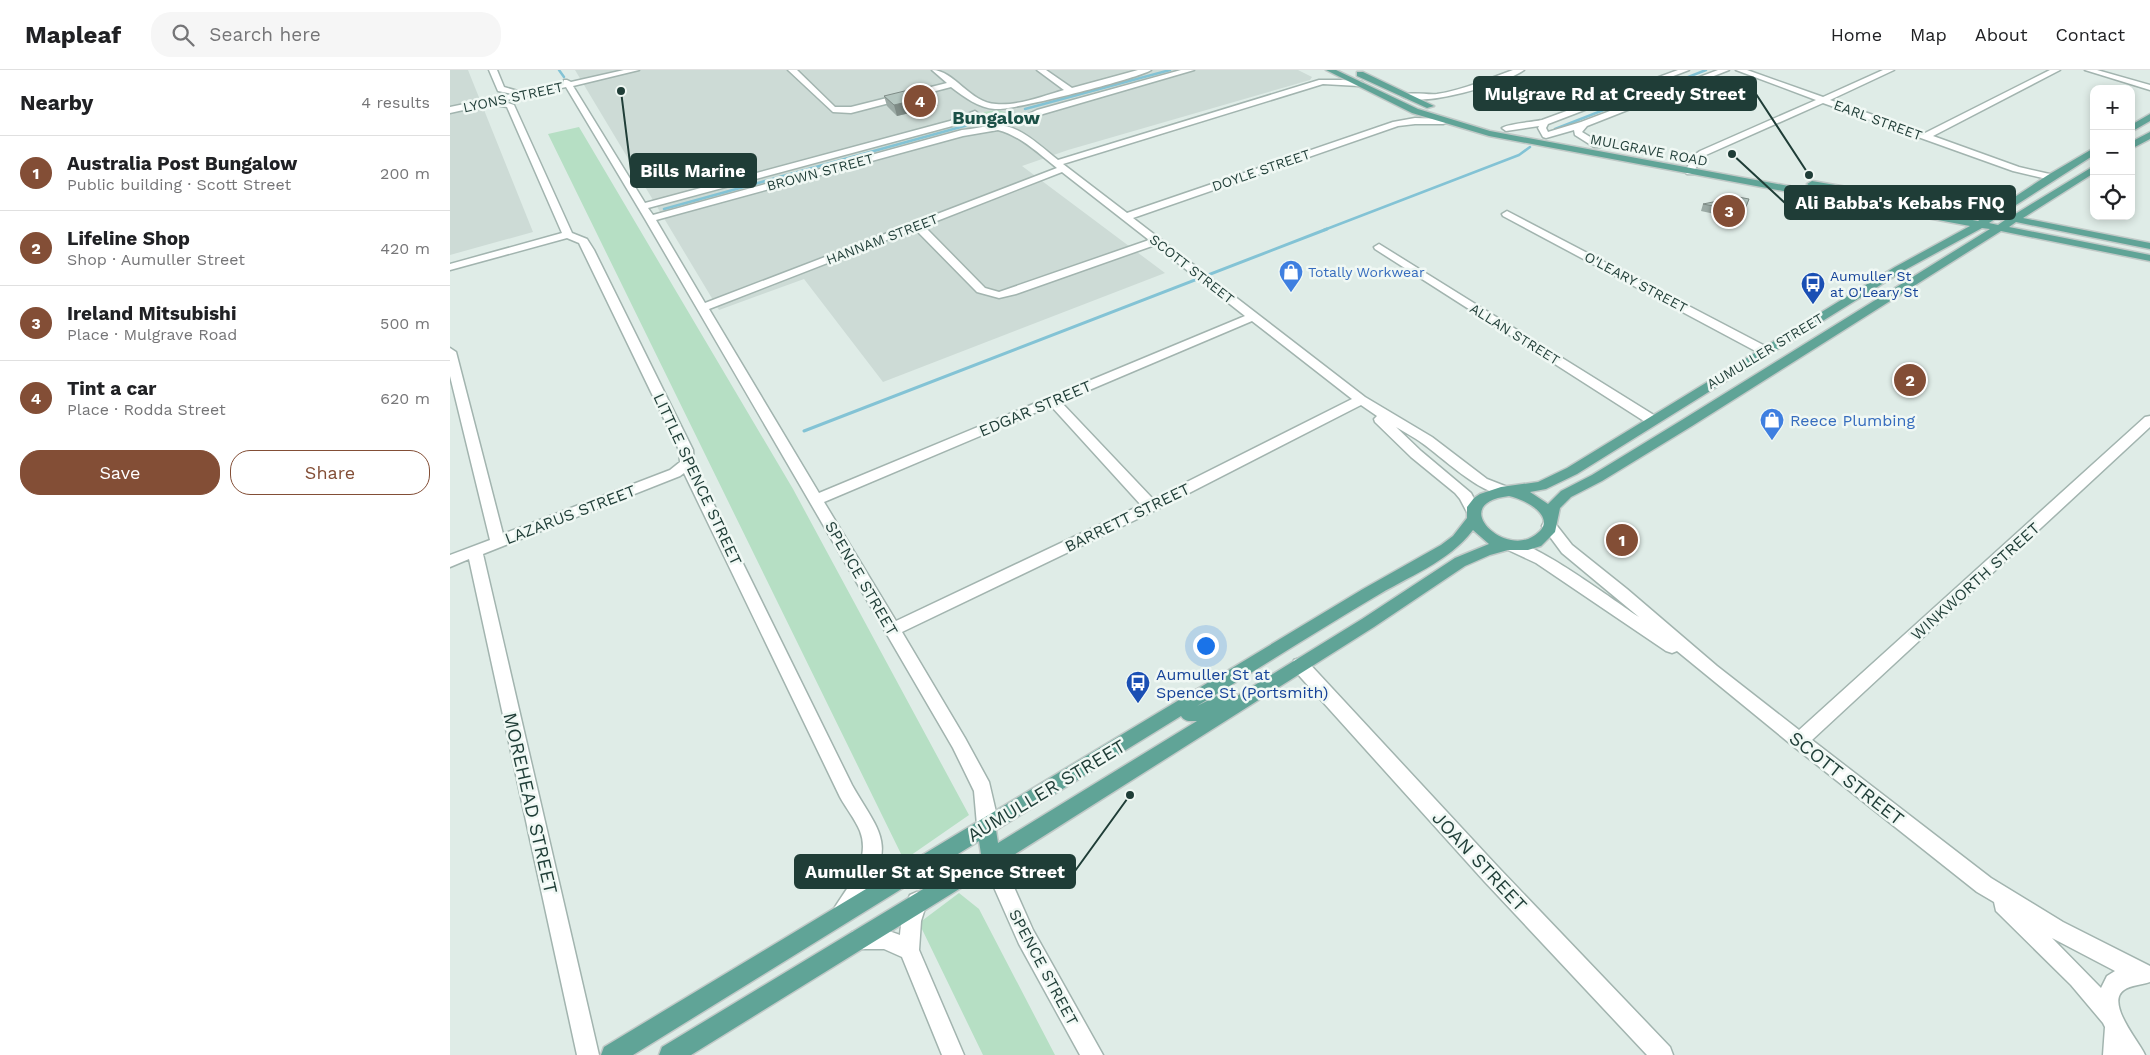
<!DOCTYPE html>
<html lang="en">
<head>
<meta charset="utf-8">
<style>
  :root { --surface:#fff; --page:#f6f6f6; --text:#202124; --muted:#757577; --line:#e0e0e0; --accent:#834e36 }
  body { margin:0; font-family:"Work Sans",sans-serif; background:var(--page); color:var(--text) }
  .controls { position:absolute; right:15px; top:15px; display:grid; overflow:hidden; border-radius:10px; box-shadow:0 2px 8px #0003 }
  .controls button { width:45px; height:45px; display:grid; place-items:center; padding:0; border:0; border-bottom:1px solid var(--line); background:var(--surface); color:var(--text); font:25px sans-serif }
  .you { position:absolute; left:755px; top:575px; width:18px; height:18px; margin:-12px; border:4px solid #fff; border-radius:50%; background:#1a73e8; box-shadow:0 0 0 8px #1a73e833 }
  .badge { display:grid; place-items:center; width:32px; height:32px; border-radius:50%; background:var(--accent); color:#fff; font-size:16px; font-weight:700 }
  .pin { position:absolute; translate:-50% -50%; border:2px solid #fff; box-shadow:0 1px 5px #0006 }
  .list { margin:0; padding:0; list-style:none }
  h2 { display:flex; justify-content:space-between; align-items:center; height:65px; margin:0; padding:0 20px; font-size:21px }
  h2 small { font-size:16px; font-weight:400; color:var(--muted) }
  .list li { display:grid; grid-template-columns:32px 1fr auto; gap:15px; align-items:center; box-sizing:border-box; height:75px; padding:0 20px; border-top:1px solid var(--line) }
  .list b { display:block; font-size:19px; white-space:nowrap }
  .list p { margin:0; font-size:16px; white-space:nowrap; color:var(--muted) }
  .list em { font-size:16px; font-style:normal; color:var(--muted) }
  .actions { display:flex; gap:10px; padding:15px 20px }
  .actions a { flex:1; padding:11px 0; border:1px solid var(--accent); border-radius:20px; text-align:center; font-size:18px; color:var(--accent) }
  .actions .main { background:var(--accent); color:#fff }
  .icon { flex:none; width:28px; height:28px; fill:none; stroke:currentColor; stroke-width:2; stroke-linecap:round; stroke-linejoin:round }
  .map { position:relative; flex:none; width:1700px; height:985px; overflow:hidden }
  header { display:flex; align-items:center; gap:30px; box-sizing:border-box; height:70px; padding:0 25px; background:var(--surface); border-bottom:1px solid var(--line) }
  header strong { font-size:24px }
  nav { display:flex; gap:28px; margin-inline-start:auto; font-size:18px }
  .search { width:350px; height:45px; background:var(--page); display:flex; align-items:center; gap:12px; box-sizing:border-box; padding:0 18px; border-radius:20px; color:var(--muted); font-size:19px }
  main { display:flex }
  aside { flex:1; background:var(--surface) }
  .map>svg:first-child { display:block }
  .built { fill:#cddbd6 }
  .green { fill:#b6dfc4 }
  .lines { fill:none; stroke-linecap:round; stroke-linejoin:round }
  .stream-far1 { stroke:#83c3d5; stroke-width:2.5 }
  .stream { stroke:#83c3d5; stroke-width:3 }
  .minor-casing { stroke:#a2b4af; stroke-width:3 }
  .major-casing { stroke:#c0c9c7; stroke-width:3 }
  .minor { fill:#fff; fill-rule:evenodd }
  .major { fill:#60a497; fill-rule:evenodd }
  .wall { fill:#9baaa5 }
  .shaded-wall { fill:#7e8b86 }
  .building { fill:#b4c6c0; stroke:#7e8b86 }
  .labels { text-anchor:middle; stroke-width:5; stroke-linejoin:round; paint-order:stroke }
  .far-street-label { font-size:14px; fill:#1f3d37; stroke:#f0f8f4 }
  .far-shop-label { font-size:14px; fill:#366cbe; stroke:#f0f8f4; text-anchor:start }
  .far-transit-label { font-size:14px; fill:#164399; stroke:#f0f8f4; text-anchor:start }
  .street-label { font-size:16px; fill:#1f3d37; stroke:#f0f8f4 }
  .shop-label { font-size:16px; fill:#366cbe; stroke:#f0f8f4; text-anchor:start }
  .transit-label { font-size:16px; fill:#164399; stroke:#f0f8f4; text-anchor:start }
  .far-district-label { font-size:18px; font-weight:bold; fill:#1a5046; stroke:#f0f8f4 }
  .near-street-label { font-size:19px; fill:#1f3d37; stroke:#f0f8f4 }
  .leader { fill:none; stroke:#1f3d37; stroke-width:2 }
  .callout-dot { fill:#1f3d37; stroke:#f0f8f4; stroke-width:2 }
  .callout { fill:#1f3d37; stroke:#1f3d37; stroke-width:2 }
  .callout-label { font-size:18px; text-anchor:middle; font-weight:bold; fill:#fff }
</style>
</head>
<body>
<header>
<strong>Mapleaf</strong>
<div class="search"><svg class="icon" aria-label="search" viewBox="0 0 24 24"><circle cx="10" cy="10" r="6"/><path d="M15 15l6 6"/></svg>Search here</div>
<nav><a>Home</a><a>Map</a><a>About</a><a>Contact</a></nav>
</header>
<main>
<aside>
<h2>Nearby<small>4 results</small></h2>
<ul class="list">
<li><span class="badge">1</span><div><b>Australia Post Bungalow</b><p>Public building · Scott Street</p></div><em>200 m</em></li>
<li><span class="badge">2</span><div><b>Lifeline Shop</b><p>Shop · Aumuller Street</p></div><em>420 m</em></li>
<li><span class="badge">3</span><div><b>Ireland Mitsubishi</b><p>Place · Mulgrave Road</p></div><em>500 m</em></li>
<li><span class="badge">4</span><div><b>Tint a car</b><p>Place · Rodda Street</p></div><em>620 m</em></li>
</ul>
<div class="actions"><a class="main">Save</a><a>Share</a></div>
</aside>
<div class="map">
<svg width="1700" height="985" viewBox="0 0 1700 985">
  <rect width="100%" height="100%" fill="#dfece7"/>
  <!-- built -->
  <path class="built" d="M 0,0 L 18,0 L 83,162 L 0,185 Z
    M 125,0 L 848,0 L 862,7 L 860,10 L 618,80 L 572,96 L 715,203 L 433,312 L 354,209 L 269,240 Z"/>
  <!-- green -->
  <path class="green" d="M 548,40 L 560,44 L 562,51 C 552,58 540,56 532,48 L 534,42 Z
    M 129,57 L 343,419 L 519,745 L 454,790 L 98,64 Z
    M 509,823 L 529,839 L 605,985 L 533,985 L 469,853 Z"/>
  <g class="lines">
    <!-- stream-far1 -->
    <path class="stream-far1" d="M 109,0 L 114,7
      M 575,39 L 720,0
      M 1105,59 L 1256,0
      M 214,139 L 518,55
      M 874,160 L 1069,85 L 1080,77"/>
    <!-- stream -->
    <path class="stream" d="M 354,361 L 877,159"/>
    <defs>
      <path id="minor" d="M 39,0 L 47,0 L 54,17 L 71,22 L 114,13 L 114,10 L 117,10 L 121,12 L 174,0 L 189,0 L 123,16 L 195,133 L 500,51 L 525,41 L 529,44 L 506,55 L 198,138 L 203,145 L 512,60 C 523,59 536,56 547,55 C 570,55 591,77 608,90 L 869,10 L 893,10 L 912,12 L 913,14 L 909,16 L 873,14 L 613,94 L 677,143 L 943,52 L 965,48 L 996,49 L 996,53 L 993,54 L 965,54 L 948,56 L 683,148 L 915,327 L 982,367 L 1037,409 L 1060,418 L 1062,421 L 1060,424 C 1037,431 991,386 972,373 C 964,367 954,362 946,357 L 971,381 L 1021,423 L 1031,442 L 1029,446 L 1019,446 L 1010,429 L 1005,423 L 961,387 L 925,352 L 924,349 L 927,346 L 911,335 L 706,440 L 452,562 L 515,668 L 539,712 L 546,742 L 545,755 L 543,761 L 536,764 L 529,761 L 527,755 L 524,721 L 503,678 L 195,149 L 116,17 L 52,31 L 64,35 L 122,163 L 137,169 L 144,180 L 243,380 L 244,394 L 402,715 C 430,764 447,772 413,828 C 408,838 403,850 392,854 L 385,851 L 382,844 L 385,837 C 399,815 421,789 410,761 C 405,749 396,738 390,727 L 234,403 L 230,406 L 33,484 L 149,985 L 127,985 L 19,489 L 0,497 L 0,485 L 40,470 L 0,306 L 0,278 L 6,282 L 53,464 L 220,400 L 230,392 L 229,380 L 129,173 L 117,168 L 0,200 L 0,194 L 112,163 L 57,37 L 40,34 L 0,43 L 0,37 L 62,24 L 48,21 ZM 548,60 C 571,66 589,84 607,98 L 255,233 L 206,150 L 513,66 ZM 612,102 L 699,170 L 549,222 L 535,218 L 474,156 ZM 465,159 L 527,222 L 549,228 L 566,224 L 705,175 L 795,246 L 369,423 L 259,239 ZM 802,251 L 902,329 L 703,429 L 611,332 ZM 601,336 L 691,435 L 446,551 L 374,432 Z
        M 338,0 L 347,0 L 385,37 L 401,37 L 497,13 L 482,0 C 504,0 520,33 546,34 C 568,36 593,26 614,20 L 587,0 L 596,0 L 622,18 L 688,0 L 701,0 C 690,8 561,41 545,39 C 529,38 514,27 501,17 L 401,43 L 383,42 Z
        M 731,0 L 744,0 L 593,44 L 568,54 L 564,51 L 587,40 Z
        M 1063,0 L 1074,0 C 1057,13 969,39 952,26 C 959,21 977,25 987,24 C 1013,20 1038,9 1063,0 Z
        M 1228,0 L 1239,0 L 1098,54 L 1096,58 L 1098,62 L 1131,52 L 1268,0 L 1279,0 L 1137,56 L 1132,62 L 1150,73 L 1150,77 L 1144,77 L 1125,65 L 1124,60 L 1096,68 L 1093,67 L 1088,58 L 1089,56 L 1056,61 L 1052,58 C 1057,54 1083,52 1092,50 Z
        M 1286,0 L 1297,0 L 1373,27 L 1433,0 L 1444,0 L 1380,30 L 1475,63 L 1600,0 L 1610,0 L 1483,66 L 1569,97 L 1604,105 L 1606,107 L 1601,110 L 1563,101 L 1373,33 L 1256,85 L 1250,89 L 1243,104 L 1237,104 L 1235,102 L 1243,86 L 1250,81 L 1366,30 Z
        M 1635,0 L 1647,0 L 1700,15 L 1700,20 Z
        M 1057,141 L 1319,278 L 1321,281 L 1319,284 L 1311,284 L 1053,146 L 1052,144 Z
        M 929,174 L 1207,347 L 1208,350 L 1202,354 L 1197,353 L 925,179 L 924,177 Z
        M 1700,346 L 1700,357 L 1362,670 L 1541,808 L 1613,852 L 1700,896 L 1700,912 C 1692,915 1681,915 1674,920 C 1655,933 1689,971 1695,985 L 1653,985 L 1655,957 L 1653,953 L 1621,915 L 1546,841 L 1544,832 L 1527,822 L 1343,676 L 1227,581 L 1222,583 L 1216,581 L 1086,493 L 1056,479 L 1054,475 L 1056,471 C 1077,465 1167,533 1189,547 L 1112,483 L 1092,456 L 1094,452 L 1099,451 L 1104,452 L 1122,475 L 1177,519 L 1267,596 L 1349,660 L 1695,347 ZM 1602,868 L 1665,901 L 1657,906 L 1651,918 Z
        M 850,588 L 856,590 L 1048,797 L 1220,977 L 1223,985 L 1197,985 L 1034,811 L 844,600 L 842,595 L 844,590 Z
        M 541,779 L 548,781 L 583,860 L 653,985 L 630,985 L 569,874 L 531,788 L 534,781 Z
        M 467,822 L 474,825 L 477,832 L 471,851 L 469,880 L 514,985 L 492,985 L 452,887 L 434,879 L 409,879 L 402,876 L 399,869 L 402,862 C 418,855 434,859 450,865 C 451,851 454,838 460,825 Z"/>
      <path id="major" d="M 876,0 L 886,0 L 968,39 L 1040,61 L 1528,151 L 1534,147 L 1362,117 L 1357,114 L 1362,111 L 1542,142 L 1598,105 L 1644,78 L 1644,85 L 1552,144 L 1562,146 L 1644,96 L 1644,103 L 1573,148 L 1700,173 L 1700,179 L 1566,152 L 1559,157 L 1700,185 L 1700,191 L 1551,161 L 1242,356 L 1152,411 L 1121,427 L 1110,438 L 1105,462 L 1091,476 L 1078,480 L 1058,480 L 1040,485 L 1015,496 L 924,557 L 548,795 L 241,985 L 209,985 L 212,977 L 531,784 L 529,771 L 183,985 L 151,985 L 154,977 L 913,519 L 991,475 L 1003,466 L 1017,448 L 1017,437 L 1024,428 L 1030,424 L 1051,417 L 1088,412 L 1117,398 L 1445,197 L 1520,156 L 1039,66 L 962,43 ZM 1545,149 L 1555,150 L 1548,155 L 1539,153 ZM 1532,158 L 1540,159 L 1232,350 L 1142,405 L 1111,421 L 1098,434 L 1080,422 L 1096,419 L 1127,404 L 1453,201 ZM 1059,426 C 1078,430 1112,450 1082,467 C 1052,485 998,433 1059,426 ZM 1023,460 L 1039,474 L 1005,488 L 912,549 L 787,626 L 785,622 L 779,620 L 747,636 C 806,600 864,563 923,528 C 957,507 999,492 1023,460 ZM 731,646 C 735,652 740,651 747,651 L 548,773 L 546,760 Z
        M 907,2 L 913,2 L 984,36 L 977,38 L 907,6 Z
        M 1700,44 L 1700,51 L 1681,62 L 1681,55 Z
        M 1700,62 L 1700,69 L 1681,79 L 1681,72 Z"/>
    </defs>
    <!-- minor casing -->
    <use href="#minor" class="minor-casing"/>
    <!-- major casing -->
    <use href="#major" class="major-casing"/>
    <!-- minor -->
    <use href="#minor" class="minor"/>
    <!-- major -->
    <use href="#major" class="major"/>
  </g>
  <!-- wall -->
  <path class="wall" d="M 434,26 L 485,26 L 488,36 L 486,36 L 487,38 L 469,42 L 468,41 L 447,46 L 437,36 Z
    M 1299,129 L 1292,150 L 1251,141 L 1253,134 Z"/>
  <!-- shaded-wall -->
  <path class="shaded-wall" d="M 485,26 L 488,36 L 486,36 L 487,38 L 469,42 L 466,32 Z
    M 465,30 L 468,41 L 447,46 L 444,35 Z"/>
  <!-- building -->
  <path class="building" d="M 475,16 L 485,26 L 482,26 L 484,28 L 466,32 L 465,30 L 444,35 L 434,26 Z
    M 1288,127 L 1299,129 L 1294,142 L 1253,134 Z"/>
  <!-- icons -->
  <defs>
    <symbol id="shop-pin" viewBox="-11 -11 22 30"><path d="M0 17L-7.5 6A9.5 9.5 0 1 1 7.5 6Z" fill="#3f7fe0" stroke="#f0f8f4"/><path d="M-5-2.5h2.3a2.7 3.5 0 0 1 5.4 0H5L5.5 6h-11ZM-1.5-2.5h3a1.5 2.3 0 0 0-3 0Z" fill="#fff"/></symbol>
    <symbol id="bus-pin" viewBox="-11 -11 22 30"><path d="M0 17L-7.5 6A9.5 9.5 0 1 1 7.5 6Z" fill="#1a4fb4" stroke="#f0f8f4"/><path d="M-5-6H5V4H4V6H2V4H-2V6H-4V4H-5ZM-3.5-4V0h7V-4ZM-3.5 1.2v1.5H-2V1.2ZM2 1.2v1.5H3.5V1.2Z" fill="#fff"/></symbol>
  </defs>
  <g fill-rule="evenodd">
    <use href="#shop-pin" x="827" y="188" width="28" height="38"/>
    <use href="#bus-pin" x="1349" y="200" width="28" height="38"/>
    <use href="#shop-pin" x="1308" y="336" width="28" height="38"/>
    <use href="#bus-pin" x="674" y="599" width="28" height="38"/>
  </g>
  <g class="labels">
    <!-- far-street labels -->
    <g class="far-street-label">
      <text transform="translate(63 27) rotate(-12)" y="5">LYONS STREET</text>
      <text transform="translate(1428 50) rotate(20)" y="5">EARL STREET</text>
      <text transform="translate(1199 80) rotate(11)" y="5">MULGRAVE ROAD</text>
      <text transform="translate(811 100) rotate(-19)" y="5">DOYLE STREET</text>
      <text transform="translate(370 102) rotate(-15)" y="5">BROWN STREET</text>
      <text transform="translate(432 169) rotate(-21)" y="5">HANNAM STREET</text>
      <text transform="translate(742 199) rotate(38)" y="5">SCOTT STREET</text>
      <text transform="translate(1186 212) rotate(28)" y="5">O'LEARY STREET</text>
      <text transform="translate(1065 264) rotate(32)" y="5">ALLAN STREET</text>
      <text transform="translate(1315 281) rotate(-31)" y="5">AUMULLER STREET</text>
    </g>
    <!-- far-shop labels -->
    <g class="far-shop-label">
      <text x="858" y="207">Totally Workwear</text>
    </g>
    <!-- far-transit labels -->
    <g class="far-transit-label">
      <text x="1380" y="211">Aumuller St<tspan x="1380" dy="16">at O'Leary St</tspan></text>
    </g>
    <!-- street labels -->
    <g class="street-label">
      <text transform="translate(585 338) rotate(-23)" y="6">EDGAR STREET</text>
      <text transform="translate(248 409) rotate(65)" y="6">LITTLE SPENCE STREET</text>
      <text transform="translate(120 444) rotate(-21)" y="6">LAZARUS STREET</text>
      <text transform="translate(677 447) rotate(-26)" y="6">BARRETT STREET</text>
      <text transform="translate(412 508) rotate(60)" y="6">SPENCE STREET</text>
      <text transform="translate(1525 511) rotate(-42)" y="6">WINKWORTH STREET</text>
      <text transform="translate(594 897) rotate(62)" y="6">SPENCE STREET</text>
    </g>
    <!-- shop labels -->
    <g class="shop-label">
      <text x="1340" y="356">Reece Plumbing</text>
    </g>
    <!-- transit labels -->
    <g class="transit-label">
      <text x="706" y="610">Aumuller St at<tspan x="706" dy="18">Spence St (Portsmith)</tspan></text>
    </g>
    <!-- far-district labels -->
    <g class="far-district-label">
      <text x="546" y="54">Bungalow</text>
    </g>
    <!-- near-street labels -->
    <g class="near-street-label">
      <text transform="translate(1397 708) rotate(38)" y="7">SCOTT STREET</text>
      <text transform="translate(596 720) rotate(-31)" y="7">AUMULLER STREET</text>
      <text transform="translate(81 733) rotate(77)" y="7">MOREHEAD STREET</text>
      <text transform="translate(1030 791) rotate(47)" y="7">JOAN STREET</text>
    </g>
  </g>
  <!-- callouts -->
  <path class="leader" d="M1359 105L1306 24M171 21L181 101M1282 84L1335 133M680 725L625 801"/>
  <g class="callout-dot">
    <circle cx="1359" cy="105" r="5"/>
    <circle cx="171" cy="21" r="5"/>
    <circle cx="1282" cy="84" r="5"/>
    <circle cx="680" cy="725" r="5"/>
  </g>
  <g class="callout">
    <rect x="1024" y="7" width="282" height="33" rx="5"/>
    <rect x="181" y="84" width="125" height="33" rx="5"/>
    <rect x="1335" y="116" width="230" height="33" rx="5"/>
    <rect x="345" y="785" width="280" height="33" rx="5"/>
  </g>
  <g class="callout-label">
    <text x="1165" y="30">Mulgrave Rd at Creedy Street</text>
    <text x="243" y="107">Bills Marine</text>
    <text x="1450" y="139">Ali Babba's Kebabs FNQ</text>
    <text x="485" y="808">Aumuller St at Spence Street</text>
  </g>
</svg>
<div class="controls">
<button>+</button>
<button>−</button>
<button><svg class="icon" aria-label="locate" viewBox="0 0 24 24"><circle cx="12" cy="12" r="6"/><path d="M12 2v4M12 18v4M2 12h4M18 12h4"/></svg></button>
</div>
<div class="you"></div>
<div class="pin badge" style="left:1172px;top:470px">1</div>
<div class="pin badge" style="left:1460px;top:310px">2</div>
<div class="pin badge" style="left:1279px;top:141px">3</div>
<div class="pin badge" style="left:470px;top:31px">4</div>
</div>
</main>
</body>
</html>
